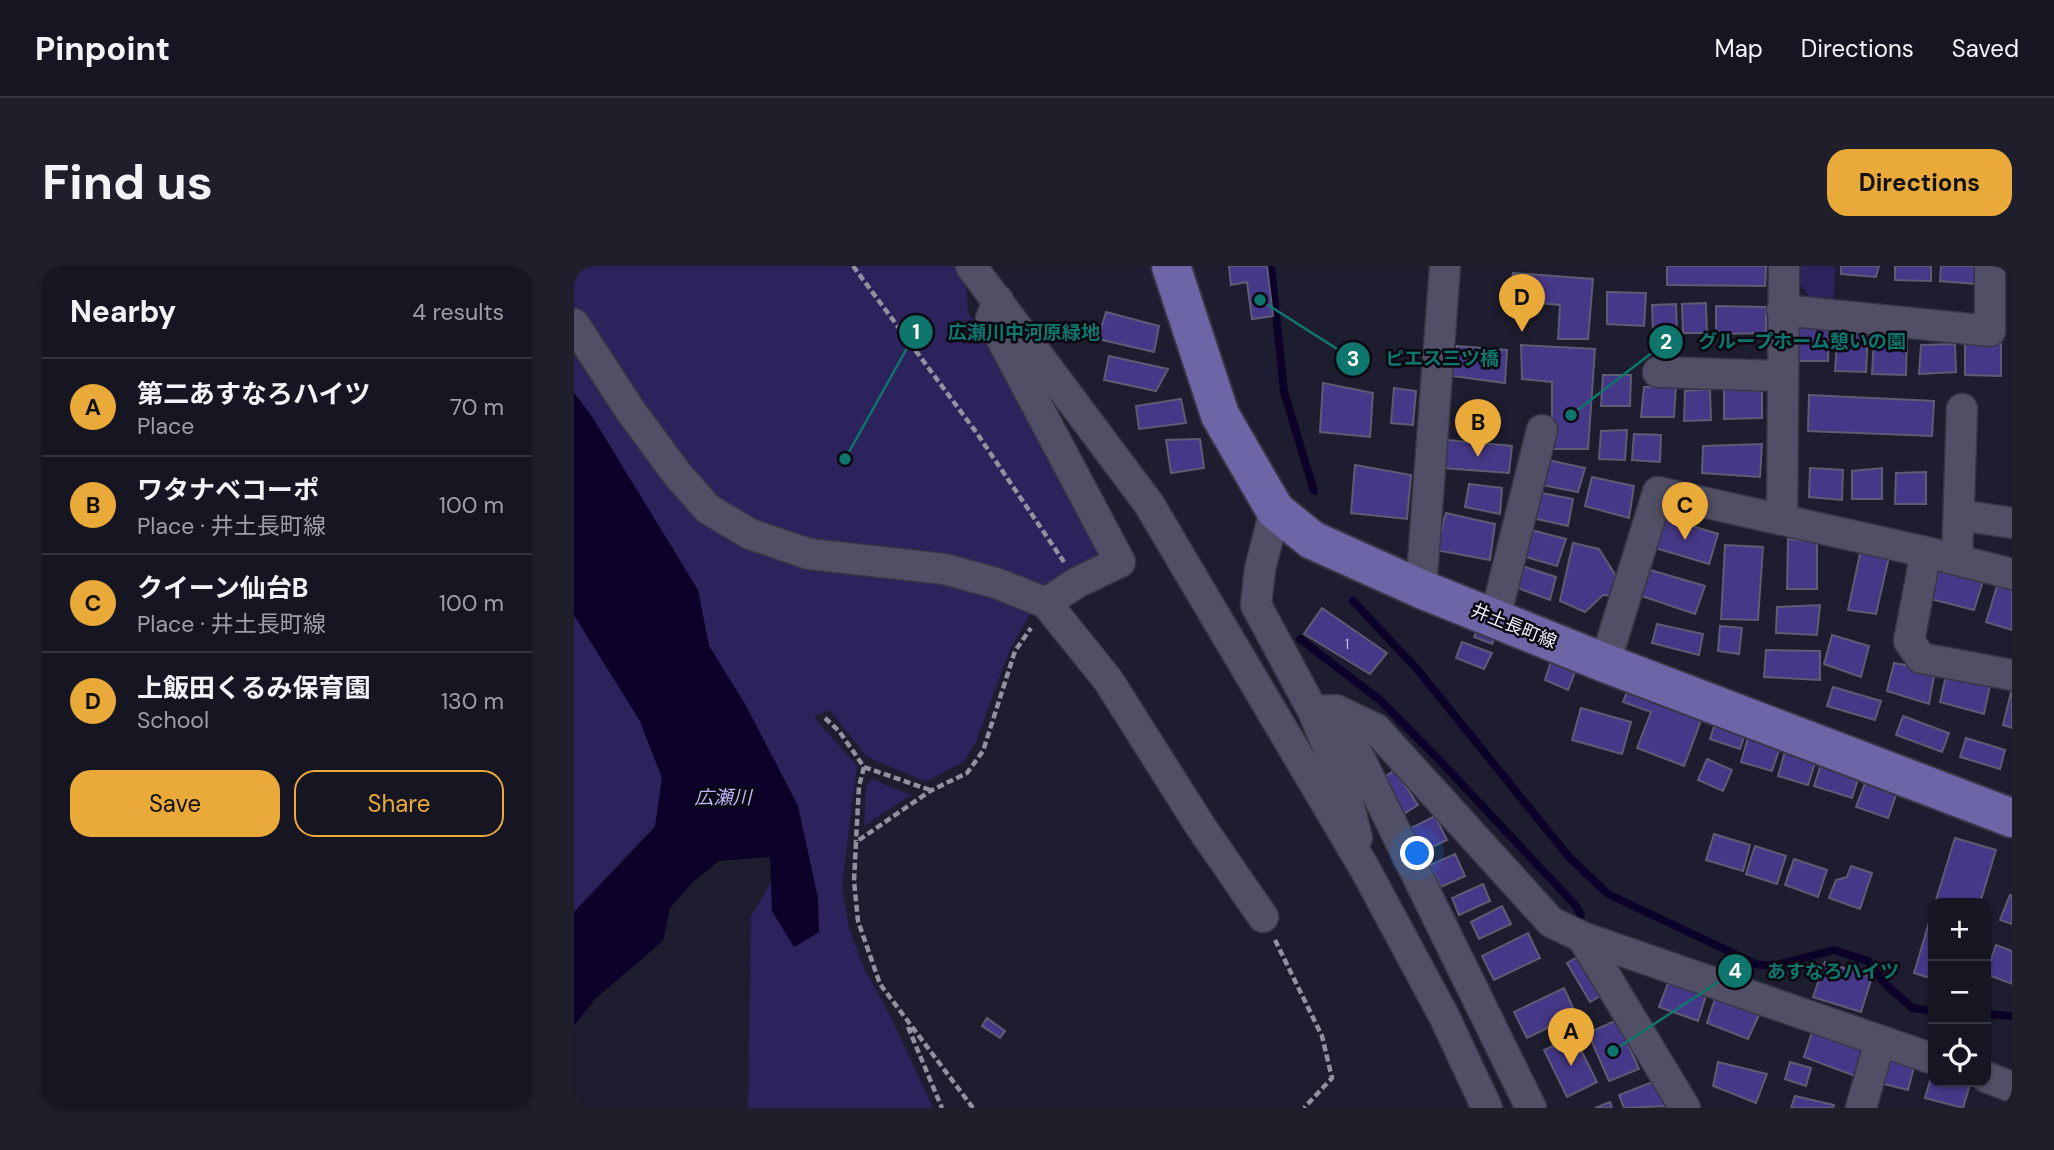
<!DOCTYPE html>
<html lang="en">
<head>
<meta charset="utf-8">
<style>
  :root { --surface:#161623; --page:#1f1f2b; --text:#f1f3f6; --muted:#9e9fa6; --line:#353541; --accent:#eaaa39 }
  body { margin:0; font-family:"DM Sans","Noto Sans JP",sans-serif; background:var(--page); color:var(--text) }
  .controls { position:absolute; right:21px; bottom:21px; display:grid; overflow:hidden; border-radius:14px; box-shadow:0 2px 5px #0004 }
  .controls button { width:63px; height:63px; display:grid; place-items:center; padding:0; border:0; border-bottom:2px solid var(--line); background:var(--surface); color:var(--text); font:35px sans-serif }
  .you { position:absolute; left:844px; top:588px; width:24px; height:24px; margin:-18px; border:5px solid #fff; border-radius:50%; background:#1a73e8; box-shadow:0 0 0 10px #1a73e833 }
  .badge { display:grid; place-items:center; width:46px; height:46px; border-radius:50%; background:var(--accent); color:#111; font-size:23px; font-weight:700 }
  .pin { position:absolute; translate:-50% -58px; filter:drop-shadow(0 2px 4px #0008) }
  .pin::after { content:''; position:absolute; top:37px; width:24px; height:21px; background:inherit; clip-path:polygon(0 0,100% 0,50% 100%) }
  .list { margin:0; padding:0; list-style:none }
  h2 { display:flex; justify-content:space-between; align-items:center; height:91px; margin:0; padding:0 28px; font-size:30px }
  h2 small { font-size:23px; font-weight:400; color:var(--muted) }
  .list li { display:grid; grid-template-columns:46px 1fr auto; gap:21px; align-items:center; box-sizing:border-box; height:98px; padding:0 28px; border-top:2px solid var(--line) }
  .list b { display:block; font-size:26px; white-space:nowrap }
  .list p { margin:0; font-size:23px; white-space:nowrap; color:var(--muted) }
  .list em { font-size:23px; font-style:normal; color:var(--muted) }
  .actions { display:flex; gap:14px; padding:21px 28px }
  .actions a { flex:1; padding:16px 0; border:2px solid var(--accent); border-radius:21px; text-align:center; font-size:24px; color:var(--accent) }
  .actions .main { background:var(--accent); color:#111 }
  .icon { flex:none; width:38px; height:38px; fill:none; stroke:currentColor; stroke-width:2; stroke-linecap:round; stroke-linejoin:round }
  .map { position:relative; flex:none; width:1438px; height:842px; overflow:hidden; border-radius:21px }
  header { display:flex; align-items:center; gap:42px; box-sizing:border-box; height:98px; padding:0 35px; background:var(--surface); border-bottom:2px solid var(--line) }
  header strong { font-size:33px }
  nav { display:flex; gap:38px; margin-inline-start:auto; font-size:24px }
  .intro { display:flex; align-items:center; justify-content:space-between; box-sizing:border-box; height:168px; padding:0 42px }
  h1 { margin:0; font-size:49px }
  .button { padding:18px 32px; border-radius:21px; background:var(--accent); color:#111; font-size:24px; font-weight:700 }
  main { display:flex; gap:42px; padding:0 42px }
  aside { flex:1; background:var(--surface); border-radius:21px; box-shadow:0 2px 5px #0004 }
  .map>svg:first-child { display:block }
  .green { fill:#2c225c }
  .water { fill:#0c0229 }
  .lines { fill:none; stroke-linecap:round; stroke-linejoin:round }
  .stream { stroke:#0c0229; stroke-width:8 }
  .building { fill:#463888; stroke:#5d5c72; stroke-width:2 }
  .minor-casing { stroke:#383645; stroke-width:33 }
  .major-casing { stroke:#383645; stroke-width:42 }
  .path { stroke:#9191a0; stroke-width:4.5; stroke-dasharray:7 3.5; stroke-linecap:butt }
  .minor { stroke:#504f65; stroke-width:30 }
  .major { stroke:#6d66a6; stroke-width:38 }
  .labels { text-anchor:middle; stroke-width:5; stroke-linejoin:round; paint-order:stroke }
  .number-label { font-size:14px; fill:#c7c4e1 }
  .street-label { font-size:18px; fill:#f2f2ff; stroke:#090810 }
  .water-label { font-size:19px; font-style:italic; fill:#bcb7fc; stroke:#090810 }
  .leader { fill:none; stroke:#0f766e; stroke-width:2.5 }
  .callout-dot { fill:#0f766e; stroke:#090810; stroke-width:2.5 }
  .mark-label { font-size:21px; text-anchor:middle; font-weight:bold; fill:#fff }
  .callout-label { font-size:19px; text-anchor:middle; font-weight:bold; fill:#0f766e; stroke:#090810; stroke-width:5; stroke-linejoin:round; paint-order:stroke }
</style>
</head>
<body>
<header>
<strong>Pinpoint</strong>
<nav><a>Map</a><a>Directions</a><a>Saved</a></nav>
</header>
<div class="intro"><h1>Find us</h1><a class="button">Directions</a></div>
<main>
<aside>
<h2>Nearby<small>4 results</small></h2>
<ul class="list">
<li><span class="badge">A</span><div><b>第二あすなろハイツ</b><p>Place</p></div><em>70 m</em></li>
<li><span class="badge">B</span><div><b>ワタナベコーポ</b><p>Place · 井土長町線</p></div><em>100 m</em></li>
<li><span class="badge">C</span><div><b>クイーン仙台B</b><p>Place · 井土長町線</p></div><em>100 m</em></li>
<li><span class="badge">D</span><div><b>上飯田くるみ保育園</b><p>School</p></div><em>130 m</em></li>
</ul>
<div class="actions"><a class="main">Save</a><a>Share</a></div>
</aside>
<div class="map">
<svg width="1438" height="842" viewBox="0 0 1438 842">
  <rect width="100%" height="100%" fill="#1e1d2f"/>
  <!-- green -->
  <path class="green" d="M 0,0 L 383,0 L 391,10 L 394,46 L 529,289 L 462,326 L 431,336 L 458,345 L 436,383 L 402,476 L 389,496 L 352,516 L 293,491 L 256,444 L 240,451 L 283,500 L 268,621 L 275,662 L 290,702 L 317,751 L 359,842 L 174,842 L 177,650 L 197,616 L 198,645 L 220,681 L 245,666 L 224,540 L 171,438 L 135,380 L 124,324 L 17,149 L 0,127 Z
    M 1223,0 L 1261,0 L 1260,33 L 1236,32 L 1223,13 Z
    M 0,349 L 66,455 L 88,512 L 81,560 L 0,646 Z
    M 298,513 L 337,529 L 290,560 L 292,520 Z"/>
  <!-- water -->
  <path class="water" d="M 0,127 L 17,149 L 124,324 L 135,380 L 171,438 L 224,540 L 244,632 L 245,666 L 220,681 L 198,645 L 196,591 L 145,595 L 119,616 L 96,642 L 89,675 L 21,733 L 0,760 L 0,646 L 81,561 L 88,512 L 66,455 L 0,349 Z"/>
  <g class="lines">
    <!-- stream -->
    <path class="stream" d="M 697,0 L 710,126 L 740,225
      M 779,335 L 843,403 L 995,591 L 1034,628 L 1184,699 L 1202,699 L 1260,684 L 1294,695 L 1311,718 L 1338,742 L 1359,745
      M 726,373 L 806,434 L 869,498 L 1002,640 L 1007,649
      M 1412,748 L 1438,750"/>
  </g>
  <!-- building -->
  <path class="building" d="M 655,0 L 693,0 L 699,50 L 678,53 L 673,16 L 657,19 Z
    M 1093,0 L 1192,0 L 1191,20 L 1093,19 Z
    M 1267,0 L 1305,0 L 1302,11 L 1267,8 Z
    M 1321,0 L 1357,0 L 1357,15 L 1321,14 Z
    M 1367,0 L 1401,0 L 1401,18 L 1366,15 Z
    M 939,7 L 1019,13 L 1014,73 L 984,73 L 986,39 L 935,34 Z
    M 1033,26 L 1072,27 L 1070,60 L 1033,58 Z
    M 1132,37 L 1133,67 L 1109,67 L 1108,38 Z
    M 1102,38 L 1103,67 L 1079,67 L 1078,39 Z
    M 1142,40 L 1192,41 L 1192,67 L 1142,68 Z
    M 532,46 L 585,60 L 580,86 L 524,73 Z
    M 1221,60 L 1255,60 L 1254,95 L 1220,95 Z
    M 1264,63 L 1294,65 L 1292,106 L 1261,105 Z
    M 1333,72 L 1332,109 L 1298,108 L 1300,73 Z
    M 1381,78 L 1382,106 L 1345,108 L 1347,79 Z
    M 1391,78 L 1427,78 L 1427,110 L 1391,109 Z
    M 947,79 L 1021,83 L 1014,183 L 978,183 L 978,116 L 948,113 Z
    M 883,80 L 933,84 L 931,117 L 878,110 Z
    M 535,90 L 594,103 L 582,125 L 530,114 Z
    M 1029,109 L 1057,109 L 1056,140 L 1027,140 Z
    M 749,117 L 799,127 L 796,171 L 746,166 Z
    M 1102,120 L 1100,151 L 1067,151 L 1070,121 Z
    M 820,122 L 842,125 L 839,159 L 817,157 Z
    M 1136,123 L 1137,154 L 1110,155 L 1111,125 Z
    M 1150,123 L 1188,125 L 1188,152 L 1150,153 Z
    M 1235,129 L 1360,135 L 1358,170 L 1234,165 Z
    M 607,133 L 612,157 L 565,163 L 562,140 Z
    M 1053,164 L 1051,194 L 1025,193 L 1027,165 Z
    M 1060,168 L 1087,169 L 1086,196 L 1058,194 Z
    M 626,173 L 630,202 L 597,207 L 592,174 Z
    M 873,174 L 938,180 L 935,207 L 869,202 Z
    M 1188,178 L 1186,211 L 1128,207 L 1129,180 Z
    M 974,194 L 1011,202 L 1004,226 L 968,219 Z
    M 781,199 L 837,209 L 833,253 L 777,247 Z
    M 1236,202 L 1269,204 L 1268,234 L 1235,231 Z
    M 1308,202 L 1308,233 L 1278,233 L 1278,205 Z
    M 1352,206 L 1352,238 L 1321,238 L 1322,207 Z
    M 1018,211 L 1060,220 L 1055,252 L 1011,240 Z
    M 895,218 L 928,222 L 926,248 L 891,241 Z
    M 963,226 L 999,233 L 994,260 L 958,252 Z
    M 872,247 L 921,258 L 916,294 L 862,284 Z
    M 1086,250 L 1144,268 L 1135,298 L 1078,281 Z
    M 957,264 L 992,273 L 983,300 L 952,291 Z
    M 1214,273 L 1243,276 L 1243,323 L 1213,323 Z
    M 999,277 L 1025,283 L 1045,315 L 1040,330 L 1029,329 L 1011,346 L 986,335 Z
    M 1151,279 L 1189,281 L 1184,354 L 1147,353 Z
    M 1287,283 L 1315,291 L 1302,348 L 1274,344 Z
    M 948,300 L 982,311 L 976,334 L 941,321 Z
    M 1073,303 L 1131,320 L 1121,348 L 1065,329 Z
    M 1365,303 L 1409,315 L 1400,344 L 1357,333 Z
    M 1423,320 L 1438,323 L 1438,364 L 1412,356 Z
    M 1246,339 L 1243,369 L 1202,367 L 1203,341 Z
    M 748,342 L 813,387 L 796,408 L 730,368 Z
    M 907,354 L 926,361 L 918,378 L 900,371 Z
    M 1083,358 L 1129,368 L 1125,389 L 1078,377 Z
    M 1146,360 L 1168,362 L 1165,388 L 1144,385 Z
    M 1258,369 L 1295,380 L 1287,411 L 1250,398 Z
    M 888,376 L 918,387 L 910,403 L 882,392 Z
    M 1192,384 L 1246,385 L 1246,414 L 1190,411 Z
    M 979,389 L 1005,396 L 994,424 L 971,414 Z
    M 1320,397 L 1361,404 L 1355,438 L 1313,425 Z
    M 1373,405 L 1417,414 L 1410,448 L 1366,436 Z
    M 1058,413 L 1132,441 L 1110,500 L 1063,482 L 1077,446 L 1049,436 Z
    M 1259,421 L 1307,435 L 1301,454 L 1253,440 Z
    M 1438,422 L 1438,462 L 1429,459 Z
    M 1007,442 L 1057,456 L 1048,488 L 998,474 Z
    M 1329,450 L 1375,467 L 1368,486 L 1322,469 Z
    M 1143,452 L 1173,462 L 1166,483 L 1136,473 Z
    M 1175,468 L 1207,478 L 1198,505 L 1167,496 Z
    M 1392,472 L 1431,484 L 1426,503 L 1386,491 Z
    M 1212,482 L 1243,490 L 1234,519 L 1204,510 Z
    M 1133,493 L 1158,504 L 1149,525 L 1124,514 Z
    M 1248,495 L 1286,507 L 1278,532 L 1240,520 Z
    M 821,504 L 844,539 L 825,551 L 802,517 Z
    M 1293,512 L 1324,523 L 1314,552 L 1282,541 Z
    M 861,550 L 873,574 L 844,588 L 833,564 Z
    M 1140,568 L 1176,579 L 1169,605 L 1132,594 Z
    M 1381,572 L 1422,584 L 1406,637 L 1361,637 Z
    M 1181,580 L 1212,590 L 1203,618 L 1172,608 Z
    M 881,588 L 891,610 L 867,621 L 856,599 Z
    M 1220,593 L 1253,604 L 1244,631 L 1211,619 Z
    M 1277,600 L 1298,607 L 1286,643 L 1255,632 L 1262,614 L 1273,611 Z
    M 909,618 L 916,635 L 885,649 L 878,632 Z
    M 1436,629 L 1438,630 L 1438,658 L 1426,654 Z
    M 928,640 L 937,658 L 905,673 L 897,656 Z
    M 1359,643 L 1359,713 L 1340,707 Z
    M 954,667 L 966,692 L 920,714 L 908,690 Z
    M 1422,679 L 1438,685 L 1438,718 L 1412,708 Z
    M 1010,687 L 1033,726 L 1016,736 L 993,697 Z
    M 1251,696 L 1298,711 L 1287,746 L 1239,731 Z
    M 1096,712 L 1133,726 L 1124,755 L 1085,741 Z
    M 990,722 L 1002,748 L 953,772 L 940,746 Z
    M 1142,730 L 1185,749 L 1174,773 L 1133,757 Z
    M 413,752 L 431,765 L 426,772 L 408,760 Z
    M 1043,754 L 1065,803 L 1035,815 L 1014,767 Z
    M 1239,763 L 1290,783 L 1281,810 L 1230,791 Z
    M 1000,770 L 1023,816 L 993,831 L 970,784 Z
    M 1316,792 L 1341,797 L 1334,824 L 1310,818 Z
    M 1144,796 L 1193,808 L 1182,837 L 1139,820 Z
    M 1216,796 L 1237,802 L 1232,820 L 1211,813 Z
    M 1358,808 L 1359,816 L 1387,816 L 1396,818 L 1389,842 L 1351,832 Z
    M 1081,815 L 1091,840 L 1050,842 L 1045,829 Z
    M 1221,830 L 1260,839 L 1259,842 L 1217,842 Z
    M 1036,836 L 1038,842 L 1021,842 Z"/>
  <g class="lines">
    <defs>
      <path id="minor" d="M 397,0 L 575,238 L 791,603 L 870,750 L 913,842
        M 424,34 L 417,53 L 546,296 L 504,316 L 472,337
        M 1208,44 L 1416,65 L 1416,0
        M 0,58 L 56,144 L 103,208 L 134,243 L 176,268 L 235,288 L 370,303 L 422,317 L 472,337 L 534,414 L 627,561 L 689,651
        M 1084,106 L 1208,110
        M 701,244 L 686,303 L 682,339 L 739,445 L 762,444 L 802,463 L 977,656 L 1008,671 L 1359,793
        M 1385,249 L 1438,257
        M 1208,254 L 1210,0
        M 1352,286 L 1335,375 L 1347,392 L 1438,409
        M 1383,294 L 1388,143
        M 847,323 L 871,0
        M 921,352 L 968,164
        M 1031,397 L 1084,226 L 1352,286 L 1438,308
        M 762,444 L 957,842
        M 739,445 L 769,517 L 783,572
        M 1008,671 L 1111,842
        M 1412,811 L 1438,821
        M 1287,842 L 1306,775"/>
      <path id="major" d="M 597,0 L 646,149 L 701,244 L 738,274 L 847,323 L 1031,397 L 1438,552"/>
    </defs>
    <!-- minor casing -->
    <use href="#minor" class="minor-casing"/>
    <!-- major casing -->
    <use href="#major" class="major-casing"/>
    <!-- path -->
    <path class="path" d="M 279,0 L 402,166 L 490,296
      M 251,452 L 265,465 L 290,501 L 285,520 L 282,575
      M 290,501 L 356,524
      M 701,674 L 748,770 L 758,812 L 730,842
      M 334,761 L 368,842
      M 399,842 L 306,718 L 284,655 L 280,615 L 282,576 L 356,525 L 393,507 L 409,485 L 441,385 L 457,362"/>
    <!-- minor -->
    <use href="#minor" class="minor"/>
    <!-- major -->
    <use href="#major" class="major"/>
  </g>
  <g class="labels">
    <!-- number labels -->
    <g class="number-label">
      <text x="773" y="383">1</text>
    </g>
    <!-- street labels -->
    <g class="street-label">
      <text transform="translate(940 360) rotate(22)" y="6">井土長町線</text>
    </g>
    <!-- water labels -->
    <g class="water-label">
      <text x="149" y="538">広瀬川</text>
    </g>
  </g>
  <!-- callouts -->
  <path class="leader" d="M271 193L342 66M997 149L1092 76M686 34L779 93M1039 785L1161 705"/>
  <g class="callout-dot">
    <circle cx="271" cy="193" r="7"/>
    <circle cx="997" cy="149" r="7"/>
    <circle cx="686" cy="34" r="7"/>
    <circle cx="1039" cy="785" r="7"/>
    <circle cx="342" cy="66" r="18"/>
    <circle cx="1092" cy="76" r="18"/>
    <circle cx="779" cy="93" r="18"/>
    <circle cx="1161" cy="705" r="18"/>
  </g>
  <g class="mark-label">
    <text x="342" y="73">1</text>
    <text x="1092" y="83">2</text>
    <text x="779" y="100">3</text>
    <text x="1161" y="712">4</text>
  </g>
  <g class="callout-label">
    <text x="450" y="73">広瀬川中河原緑地</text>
    <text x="1228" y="82">グループホーム憩いの園</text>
    <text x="868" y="99">ピエス三ツ橋</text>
    <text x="1259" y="712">あすなろハイツ</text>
  </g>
</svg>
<div class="controls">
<button>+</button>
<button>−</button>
<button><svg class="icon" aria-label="locate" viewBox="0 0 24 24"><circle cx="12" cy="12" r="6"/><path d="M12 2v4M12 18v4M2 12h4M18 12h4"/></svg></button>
</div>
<div class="you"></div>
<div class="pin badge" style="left:997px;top:800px">A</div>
<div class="pin badge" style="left:904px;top:191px">B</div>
<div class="pin badge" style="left:1111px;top:274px">C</div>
<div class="pin badge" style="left:948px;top:66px">D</div>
</div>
</main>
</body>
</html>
